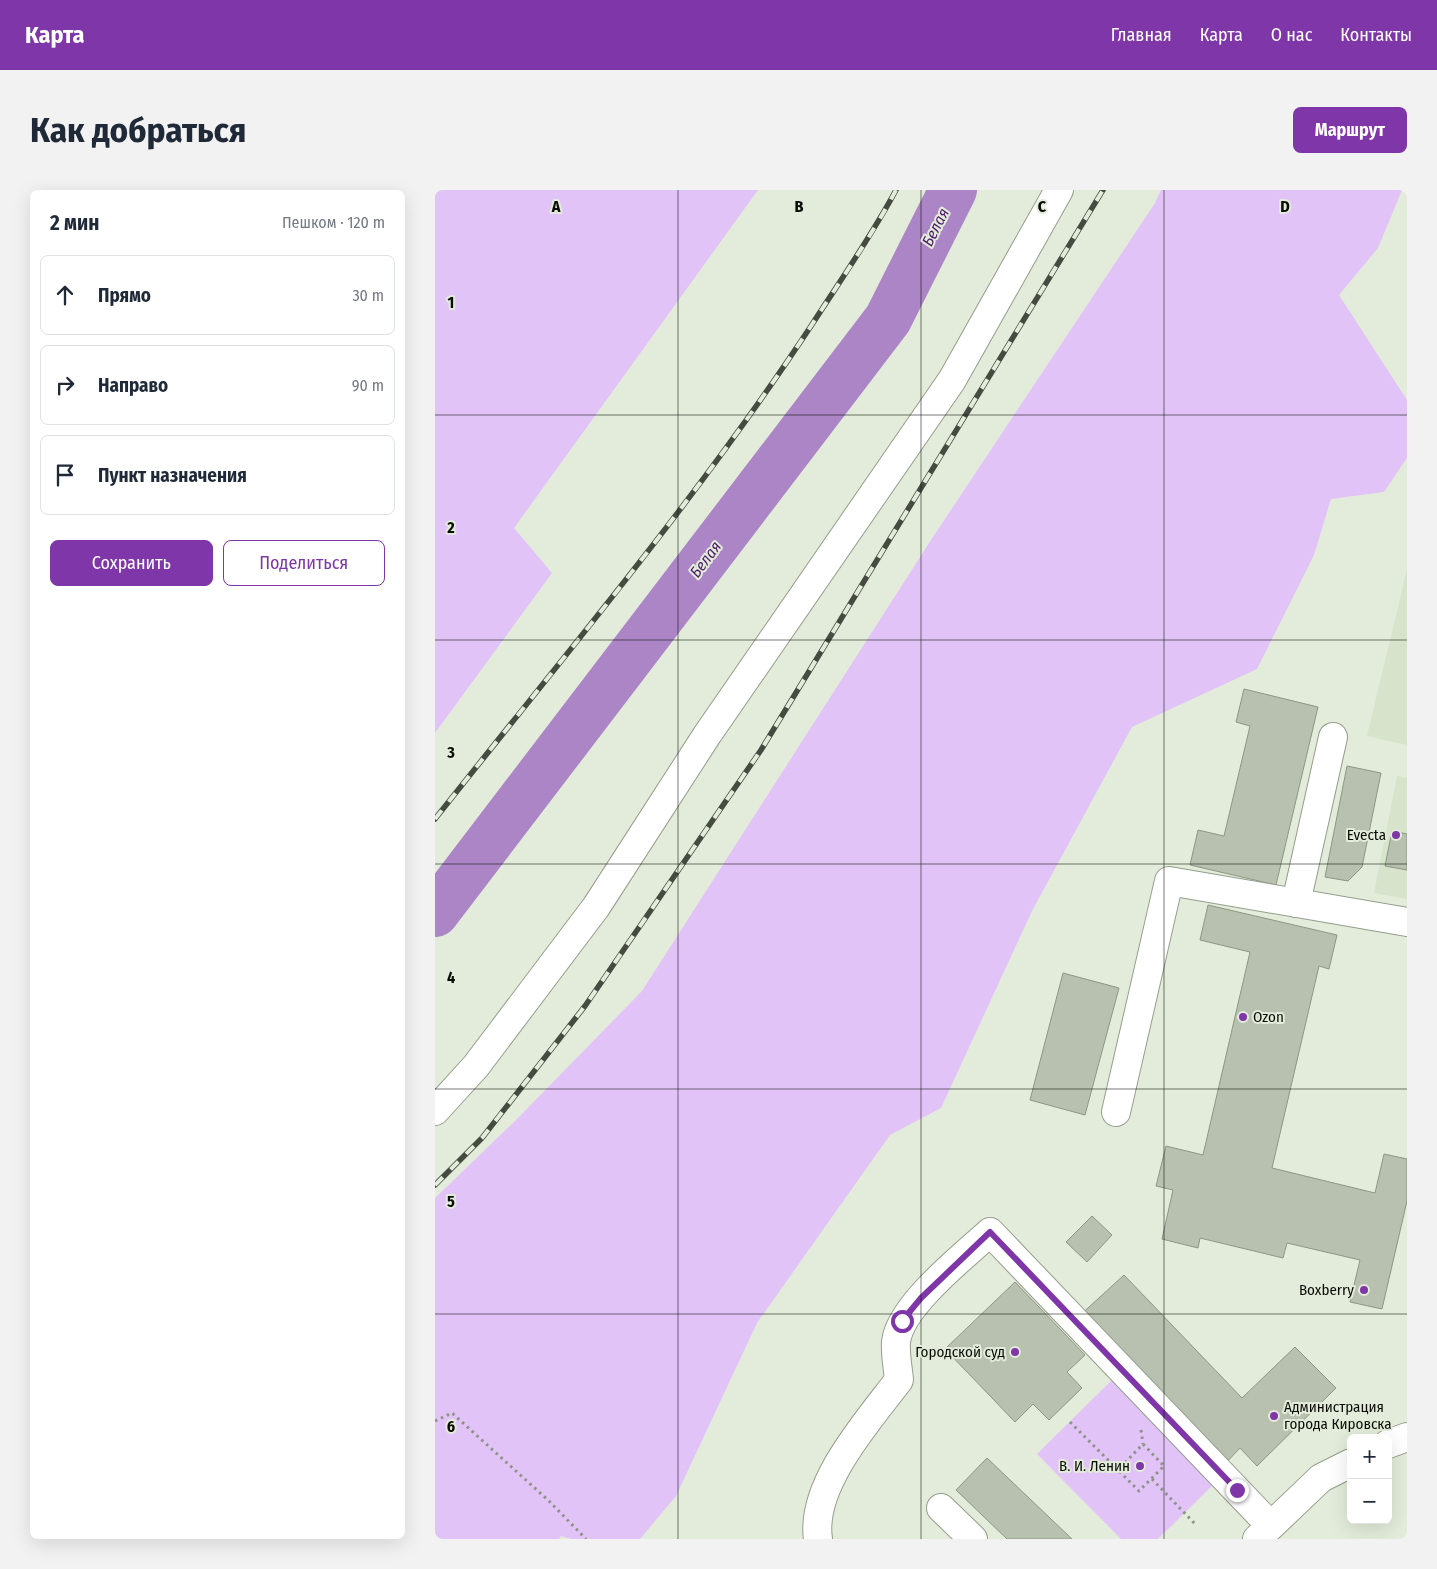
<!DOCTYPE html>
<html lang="ru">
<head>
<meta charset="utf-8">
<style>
  :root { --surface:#fff; --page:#f2f2f3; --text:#1f2937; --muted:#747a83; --line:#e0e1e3; --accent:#7f36a8 }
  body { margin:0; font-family:"Fira Sans Condensed",sans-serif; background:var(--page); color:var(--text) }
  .controls { position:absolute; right:15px; bottom:15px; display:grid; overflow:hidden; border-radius:8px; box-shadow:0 5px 20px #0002 }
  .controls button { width:45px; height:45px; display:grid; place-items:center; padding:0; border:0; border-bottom:1px solid var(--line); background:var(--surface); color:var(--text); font:25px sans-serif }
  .stop { position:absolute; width:15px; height:15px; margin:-11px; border:4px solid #7f36a8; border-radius:50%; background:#fff }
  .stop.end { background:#7f36a8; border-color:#fff; box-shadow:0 1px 5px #0008 }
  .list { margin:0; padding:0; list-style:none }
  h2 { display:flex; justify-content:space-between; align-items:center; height:65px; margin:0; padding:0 20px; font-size:21px }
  h2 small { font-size:16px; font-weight:400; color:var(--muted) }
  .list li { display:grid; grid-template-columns:32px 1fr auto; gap:15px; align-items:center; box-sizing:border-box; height:80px; margin:0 10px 10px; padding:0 10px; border:1px solid var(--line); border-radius:8px }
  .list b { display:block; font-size:19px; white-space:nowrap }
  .list em { font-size:16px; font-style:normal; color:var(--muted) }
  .actions { display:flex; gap:10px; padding:15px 20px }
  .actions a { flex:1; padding:11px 0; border:1px solid var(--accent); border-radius:8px; text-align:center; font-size:18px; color:var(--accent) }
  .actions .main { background:var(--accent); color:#fff }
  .icon { flex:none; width:28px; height:28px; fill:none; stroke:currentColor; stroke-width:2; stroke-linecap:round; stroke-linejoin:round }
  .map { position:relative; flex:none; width:972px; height:1349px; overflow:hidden; border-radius:8px }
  header { display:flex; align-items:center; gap:30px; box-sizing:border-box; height:70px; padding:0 25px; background:var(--accent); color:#fff }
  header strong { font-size:24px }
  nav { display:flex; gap:28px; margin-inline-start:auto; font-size:18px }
  .intro { display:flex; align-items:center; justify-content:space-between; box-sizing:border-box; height:120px; padding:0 30px }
  h1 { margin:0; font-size:35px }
  .button { padding:12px 22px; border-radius:8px; background:var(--accent); color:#fff; font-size:18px; font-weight:700 }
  main { display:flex; gap:30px; padding:0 30px }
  aside { flex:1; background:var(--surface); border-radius:8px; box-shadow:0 5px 20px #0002 }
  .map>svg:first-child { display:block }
  .built { fill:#d7e4cb }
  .green { fill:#e2c3f8 }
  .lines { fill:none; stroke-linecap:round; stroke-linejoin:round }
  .river { stroke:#ab85c5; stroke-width:48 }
  .building { fill:#b8c1b0; stroke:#8d9585 }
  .minor-casing { stroke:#949d8c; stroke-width:30 }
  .major-casing { stroke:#949d8c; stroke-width:30 }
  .path { stroke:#8e9487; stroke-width:3; stroke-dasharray:2.5 4; stroke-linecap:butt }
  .minor { stroke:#fff; stroke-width:28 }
  .major { stroke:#fff; stroke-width:28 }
  .rail-casing { stroke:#464b41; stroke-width:5.5 }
  .rail { stroke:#e3ecda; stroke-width:4; stroke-dasharray:11; stroke-linecap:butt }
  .route { stroke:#7f36a8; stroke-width:6 }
  .grid { fill:none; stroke:#0a0d07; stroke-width:1; stroke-opacity:0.55 }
  .poi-dot { fill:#7f36a8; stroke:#e3ecda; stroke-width:2 }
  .labels { text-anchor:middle; stroke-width:4; stroke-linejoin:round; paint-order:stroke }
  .poi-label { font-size:15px; fill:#0a0d07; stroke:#e3ecda; text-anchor:end }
  .water-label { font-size:16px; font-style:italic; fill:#4c1a67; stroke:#e3ecda }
  .grid-label { font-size:16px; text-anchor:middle; font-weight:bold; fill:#0a0d07; stroke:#e3ecda; stroke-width:4; stroke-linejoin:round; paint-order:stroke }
</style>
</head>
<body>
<header>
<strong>Карта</strong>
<nav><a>Главная</a><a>Карта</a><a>О нас</a><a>Контакты</a></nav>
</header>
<div class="intro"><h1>Как добраться</h1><a class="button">Маршрут</a></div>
<main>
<aside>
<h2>2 мин<small>Пешком · 120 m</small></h2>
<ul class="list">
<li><svg class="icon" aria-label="ahead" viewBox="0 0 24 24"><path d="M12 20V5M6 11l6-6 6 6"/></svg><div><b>Прямо</b></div><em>30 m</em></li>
<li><svg class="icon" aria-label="right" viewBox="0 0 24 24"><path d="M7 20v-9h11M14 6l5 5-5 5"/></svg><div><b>Направо</b></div><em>90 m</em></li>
<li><svg class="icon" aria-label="arrive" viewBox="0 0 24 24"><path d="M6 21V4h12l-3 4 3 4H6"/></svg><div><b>Пункт назначения</b></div></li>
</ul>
<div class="actions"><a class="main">Сохранить</a><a>Поделиться</a></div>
</aside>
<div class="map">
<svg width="972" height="1349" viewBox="0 0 972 1349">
  <rect width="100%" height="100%" fill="#e3ecda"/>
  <!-- built -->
  <path class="built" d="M 972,379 L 972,555 L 932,546 Z
    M 962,586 L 972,588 L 972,709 L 939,703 Z"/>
  <!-- green -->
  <path class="green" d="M 0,0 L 323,0 L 79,338 L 117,383 L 0,543 Z
    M 726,0 L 967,0 L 943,58 L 904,105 L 972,210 L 972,268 L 949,302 L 896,309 L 879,365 L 822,479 L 697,537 L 597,721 L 506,918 L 455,945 L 322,1133 L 241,1306 L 205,1349 L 136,1349 L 126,1346 L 124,1349 L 0,1349 L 0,1008 L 82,929 L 207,801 L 496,350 L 720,13 Z
    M 683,1184 L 785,1288 L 723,1349 L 686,1349 L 602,1264 Z"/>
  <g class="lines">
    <!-- river -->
    <path class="river" d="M 0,723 L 453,129 L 518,0"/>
  </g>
  <!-- building -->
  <path class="building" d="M 809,499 L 883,517 L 841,695 L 755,675 L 763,640 L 789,646 L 815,536 L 801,532 Z
    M 912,576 L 946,583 L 927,677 L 913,691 L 890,687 Z
    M 957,641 L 972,644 L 972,680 L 950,676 Z
    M 773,715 L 902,745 L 894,779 L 884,776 L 837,978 L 940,1003 L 949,964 L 972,969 L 972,1011 L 947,1119 L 915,1112 L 925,1070 L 852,1053 L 848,1068 L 765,1048 L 763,1058 L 727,1049 L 738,1000 L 721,996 L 731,956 L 768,965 L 815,762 L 765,750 Z
    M 628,783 L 684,798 L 650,925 L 595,910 Z
    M 657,1026 L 677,1045 L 652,1072 L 631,1052 Z
    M 689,1085 L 807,1208 L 860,1157 L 901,1198 L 822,1276 L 805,1258 L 787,1277 L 642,1128 Z
    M 580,1092 L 650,1165 L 632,1182 L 647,1198 L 614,1230 L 598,1214 L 580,1232 L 510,1159 Z
    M 552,1268 L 637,1349 L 572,1349 L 521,1300 Z"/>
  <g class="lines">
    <defs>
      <path id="minor" d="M 861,713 L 898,547
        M 0,921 L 41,876 L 161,717 L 272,545 L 517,190 L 624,0
        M 681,922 L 734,691 L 972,732
        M 506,1318 L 538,1349
        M 383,1349 C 375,1295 433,1231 464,1190 C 463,1178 460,1164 461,1152 C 465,1116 528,1067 555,1042 L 835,1335"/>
      <path id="major" d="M 953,1254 L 972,1247
        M 822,1349 L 886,1288 L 916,1273"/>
    </defs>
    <!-- minor casing -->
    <use href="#minor" class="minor-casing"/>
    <!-- major casing -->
    <use href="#major" class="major-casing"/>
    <!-- path -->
    <path class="path" d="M 0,1231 L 17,1223 L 114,1311 L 151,1349
      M 635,1232 L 683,1280 L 708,1254 L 729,1276 L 704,1301 L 683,1280
      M 706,1240 L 708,1254
      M 717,1289 L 761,1335"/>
    <!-- minor -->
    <use href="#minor" class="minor"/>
    <!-- major -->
    <use href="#major" class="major"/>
    <defs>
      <path id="rail" d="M 0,629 C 128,467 262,309 376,136 C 405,91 436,47 461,0
        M 0,995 L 47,948 L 150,816 L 326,560 L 668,0"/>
    </defs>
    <!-- rail casing -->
    <use href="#rail" class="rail-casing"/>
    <!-- rail -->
    <use href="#rail" class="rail"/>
  </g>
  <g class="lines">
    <!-- route -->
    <path class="route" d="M 467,1131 L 486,1108 L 555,1042 L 802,1300"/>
  </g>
  <!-- grid -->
  <path class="grid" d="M 243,0 L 243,1349M 486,0 L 486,1349M 729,0 L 729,1349M 0,225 L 972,225M 0,450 L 972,450M 0,674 L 972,674M 0,899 L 972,899M 0,1124 L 972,1124"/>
  <!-- markers -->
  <g class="poi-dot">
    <circle cx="961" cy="645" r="5"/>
    <circle cx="808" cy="827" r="5"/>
    <circle cx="929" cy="1100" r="5"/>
    <circle cx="580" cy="1162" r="5"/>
    <circle cx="839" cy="1226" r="5"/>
    <circle cx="705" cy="1276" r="5"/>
  </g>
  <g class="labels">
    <!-- poi labels -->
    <g class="poi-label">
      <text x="951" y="650">Evecta</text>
      <text x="818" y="832" text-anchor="start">Ozon</text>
      <text x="919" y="1105">Boxberry</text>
      <text x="570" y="1167">Городской суд</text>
      <text x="849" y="1222" text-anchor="start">Администрация<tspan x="849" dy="17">города Кировска</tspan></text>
      <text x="695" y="1281">В. И. Ленин</text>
    </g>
    <!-- water labels -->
    <g class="water-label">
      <text transform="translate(500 37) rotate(-63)" y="6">Белая</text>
      <text transform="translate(270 369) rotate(-53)" y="6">Белая</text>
    </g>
  </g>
  <g class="grid-label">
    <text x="121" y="22">A</text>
    <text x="364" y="22">B</text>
    <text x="607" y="22">C</text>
    <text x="850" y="22">D</text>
    <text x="16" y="118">1</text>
    <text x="16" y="343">2</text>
    <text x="16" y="568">3</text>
    <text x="16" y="793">4</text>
    <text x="16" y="1017">5</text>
    <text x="16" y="1242">6</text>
  </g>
</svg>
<div class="controls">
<button>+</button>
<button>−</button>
</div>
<div class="stop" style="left:467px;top:1131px"></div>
<div class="stop end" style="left:802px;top:1300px"></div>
</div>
</main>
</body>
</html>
